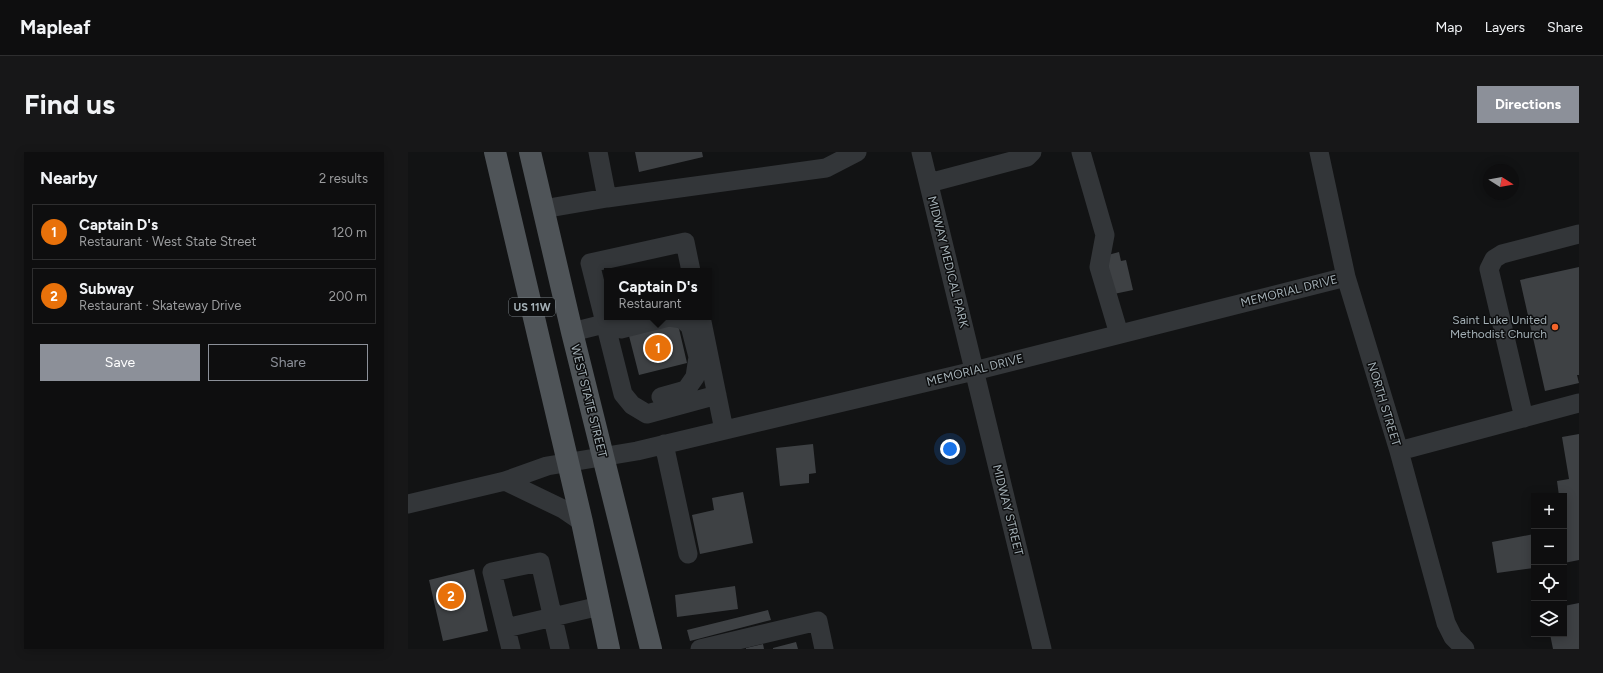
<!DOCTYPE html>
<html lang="en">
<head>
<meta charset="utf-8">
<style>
  :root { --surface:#0e0e0f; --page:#171718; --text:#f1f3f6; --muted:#9b9c9e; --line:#2e2e2f; --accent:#8c9099 }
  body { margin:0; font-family:Figtree,sans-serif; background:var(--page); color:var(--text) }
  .controls { position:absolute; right:12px; bottom:12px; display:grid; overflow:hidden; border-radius:0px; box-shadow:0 2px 10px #0003 }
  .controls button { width:36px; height:36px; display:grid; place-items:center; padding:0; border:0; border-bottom:1px solid var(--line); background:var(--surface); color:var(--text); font:20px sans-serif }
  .compass { position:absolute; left:1075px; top:12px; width:36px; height:36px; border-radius:50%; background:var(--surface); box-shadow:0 2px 10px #0003; rotate:101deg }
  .you { position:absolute; left:542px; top:297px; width:14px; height:14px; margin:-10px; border:3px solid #fff; border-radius:50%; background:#1a73e8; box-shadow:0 0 0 6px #1a73e833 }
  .badge { display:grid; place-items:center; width:26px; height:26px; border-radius:50%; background:var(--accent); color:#fff; font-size:13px; font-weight:700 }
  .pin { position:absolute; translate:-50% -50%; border:2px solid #fff; box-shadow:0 1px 4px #0006 }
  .popup { position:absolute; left:196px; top:116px; width:108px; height:52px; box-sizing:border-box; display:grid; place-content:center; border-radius:0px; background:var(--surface); filter:drop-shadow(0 1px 3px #0005); font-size:13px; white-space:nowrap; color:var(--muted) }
  .popup b { font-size:15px; color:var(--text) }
  .popup::after { content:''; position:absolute; left:50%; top:100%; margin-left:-8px; border:8px solid transparent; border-top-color:var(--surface) }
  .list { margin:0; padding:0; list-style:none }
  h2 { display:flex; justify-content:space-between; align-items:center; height:52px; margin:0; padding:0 16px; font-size:17px }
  h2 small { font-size:13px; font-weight:400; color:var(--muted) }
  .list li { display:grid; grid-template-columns:26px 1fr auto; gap:12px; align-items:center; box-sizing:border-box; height:56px; margin:0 8px 8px; padding:0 8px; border:1px solid var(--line); border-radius:0px }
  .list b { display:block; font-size:15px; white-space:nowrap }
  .list p { margin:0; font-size:13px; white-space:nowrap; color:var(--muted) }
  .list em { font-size:13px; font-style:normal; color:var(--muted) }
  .actions { display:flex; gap:8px; padding:12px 16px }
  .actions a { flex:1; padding:9px 0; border:1px solid var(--accent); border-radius:0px; text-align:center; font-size:14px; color:var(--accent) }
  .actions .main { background:var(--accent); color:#fff }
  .icon { flex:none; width:22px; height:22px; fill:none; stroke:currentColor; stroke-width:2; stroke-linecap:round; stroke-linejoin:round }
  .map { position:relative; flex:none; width:1171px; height:497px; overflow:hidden; border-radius:0px }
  header { display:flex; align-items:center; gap:24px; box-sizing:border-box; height:56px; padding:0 20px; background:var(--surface); border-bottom:1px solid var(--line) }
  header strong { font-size:19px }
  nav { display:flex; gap:22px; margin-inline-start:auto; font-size:14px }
  .intro { display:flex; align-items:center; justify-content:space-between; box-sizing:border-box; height:96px; padding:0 24px }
  h1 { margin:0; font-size:28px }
  .button { padding:10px 18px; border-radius:0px; background:var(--accent); color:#fff; font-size:14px; font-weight:700 }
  main { display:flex; gap:24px; padding:0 24px }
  aside { flex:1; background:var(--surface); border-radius:0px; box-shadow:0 2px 10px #0003 }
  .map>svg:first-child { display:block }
  .building { fill:#3e4144 }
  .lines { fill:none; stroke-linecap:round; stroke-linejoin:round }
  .minor { stroke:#333639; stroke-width:19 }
  .major { stroke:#4f5458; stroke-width:22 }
  .poi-dot { fill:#f4642a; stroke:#0d0e0f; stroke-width:1.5 }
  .labels { text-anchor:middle; stroke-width:3; stroke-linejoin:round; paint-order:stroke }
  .shield { fill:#0d0e0f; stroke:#767f83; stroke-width:1 }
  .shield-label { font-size:11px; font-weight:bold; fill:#a3afb5 }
  .street-label { font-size:12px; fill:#a3afb5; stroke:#0d0e0f }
  .poi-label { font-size:12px; fill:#a3afb5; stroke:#0d0e0f; text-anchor:end }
</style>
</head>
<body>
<header>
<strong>Mapleaf</strong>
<nav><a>Map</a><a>Layers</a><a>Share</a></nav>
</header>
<div class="intro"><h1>Find us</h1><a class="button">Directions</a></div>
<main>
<aside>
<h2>Nearby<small>2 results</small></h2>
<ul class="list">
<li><span class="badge" style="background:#e8710a">1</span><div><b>Captain D's</b><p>Restaurant · West State Street</p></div><em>120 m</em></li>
<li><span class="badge" style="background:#e8710a">2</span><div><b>Subway</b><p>Restaurant · Skateway Drive</p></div><em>200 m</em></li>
</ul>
<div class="actions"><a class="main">Save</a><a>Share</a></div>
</aside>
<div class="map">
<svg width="1171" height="497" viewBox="0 0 1171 497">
  <rect width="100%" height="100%" fill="#121314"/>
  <!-- building -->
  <path class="building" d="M 227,0 L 294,0 L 295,5 L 231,20 Z
    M 711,100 L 713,109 L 718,108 L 725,138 L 701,143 L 700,103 Z
    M 1171,115 L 1171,223 L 1169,223 L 1171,231 L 1137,239 L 1112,128 Z
    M 269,168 L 279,211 L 231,223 L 220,180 Z
    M 1171,282 L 1171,408 L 1156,411 L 1156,344 L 1151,344 L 1149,329 L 1161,327 L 1154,285 Z
    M 405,292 L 408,321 L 401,322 L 401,331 L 372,334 L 368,296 Z
    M 335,340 L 345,391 L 292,402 L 284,363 L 306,358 L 304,346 Z
    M 1126,382 L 1126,416 L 1089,421 L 1084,390 Z
    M 66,417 L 80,479 L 35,489 L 21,428 Z
    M 327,434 L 330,457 L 269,465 L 267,443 Z
    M 1171,451 L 1171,497 L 1145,497 L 1142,482 L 1156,482 L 1156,454 Z
    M 360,458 L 363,468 L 282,489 L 279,478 Z
    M 388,490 L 390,497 L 365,497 L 365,496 Z
    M 355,492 L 356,497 L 338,497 L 338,496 Z"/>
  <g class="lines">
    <!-- minor -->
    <path class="minor" d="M 190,0 L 199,46
      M 513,0 L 634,497
      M 673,0 L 697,83 L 691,115 L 711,182
      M 911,0 L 938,125 L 991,299 L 1038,471 L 1045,485 L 1057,497
      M 521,31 L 619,5 L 624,0
      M 135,57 L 199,46 L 418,16 L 449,0
      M 283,119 L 277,90 L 182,111 L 215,242 L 224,253 L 239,262 L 309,243
      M 293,165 L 316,278
      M 196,172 L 213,177 L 261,165 L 274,167 L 282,174 L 290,205 L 287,225 L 278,238 L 253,245
      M 164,180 L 208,169
      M 1116,266 L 1081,117 L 1086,107 L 1094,102 L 1171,82
      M 256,292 L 280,402
      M 991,299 L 1171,251
      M 97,329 L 155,357 L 174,370
      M 0,352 L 97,329 L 139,314 L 229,299 L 566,219 L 938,125
      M 98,476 L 192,454
      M 103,497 L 84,420 L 132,410 L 152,497
      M 292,497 L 410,469 L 416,497"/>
    <!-- major -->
    <path class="major" d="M 87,0 L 174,370 L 201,497
      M 122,0 L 164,180 L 243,497"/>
  </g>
  <!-- markers -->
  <circle class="poi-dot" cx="1147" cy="175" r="4"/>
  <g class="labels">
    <!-- shield labels -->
    <rect class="shield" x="101" y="146" width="46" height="18" rx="3"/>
    <g class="shield-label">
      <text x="124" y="159">US 11W</text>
    </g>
    <!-- street labels -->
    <g class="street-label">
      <text transform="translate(540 110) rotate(76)" y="4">MIDWAY MEDICAL PARK</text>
      <text transform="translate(881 139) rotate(-14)" y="4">MEMORIAL DRIVE</text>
      <text transform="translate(567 218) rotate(-14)" y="4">MEMORIAL DRIVE</text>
      <text transform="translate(181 249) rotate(76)" y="4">WEST STATE STREET</text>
      <text transform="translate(976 252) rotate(73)" y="4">NORTH STREET</text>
      <text transform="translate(600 358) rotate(76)" y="4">MIDWAY STREET</text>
    </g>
    <!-- poi labels -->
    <g class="poi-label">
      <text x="1139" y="172">Saint Luke United<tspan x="1139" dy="14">Methodist Church</tspan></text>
    </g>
  </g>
</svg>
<div class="controls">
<button>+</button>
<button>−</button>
<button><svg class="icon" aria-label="locate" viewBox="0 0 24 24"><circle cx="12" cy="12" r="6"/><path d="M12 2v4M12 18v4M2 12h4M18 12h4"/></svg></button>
<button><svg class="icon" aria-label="layers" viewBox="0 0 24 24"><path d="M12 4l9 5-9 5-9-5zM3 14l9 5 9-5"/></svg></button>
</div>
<svg class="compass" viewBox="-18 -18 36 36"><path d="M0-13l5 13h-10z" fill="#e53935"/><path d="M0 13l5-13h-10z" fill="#9b9c9e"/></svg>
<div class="you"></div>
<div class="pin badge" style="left:250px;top:196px;background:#e8710a">1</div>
<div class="popup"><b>Captain D's</b>Restaurant</div>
<div class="pin badge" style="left:43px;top:444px;background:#e8710a">2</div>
</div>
</main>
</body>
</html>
